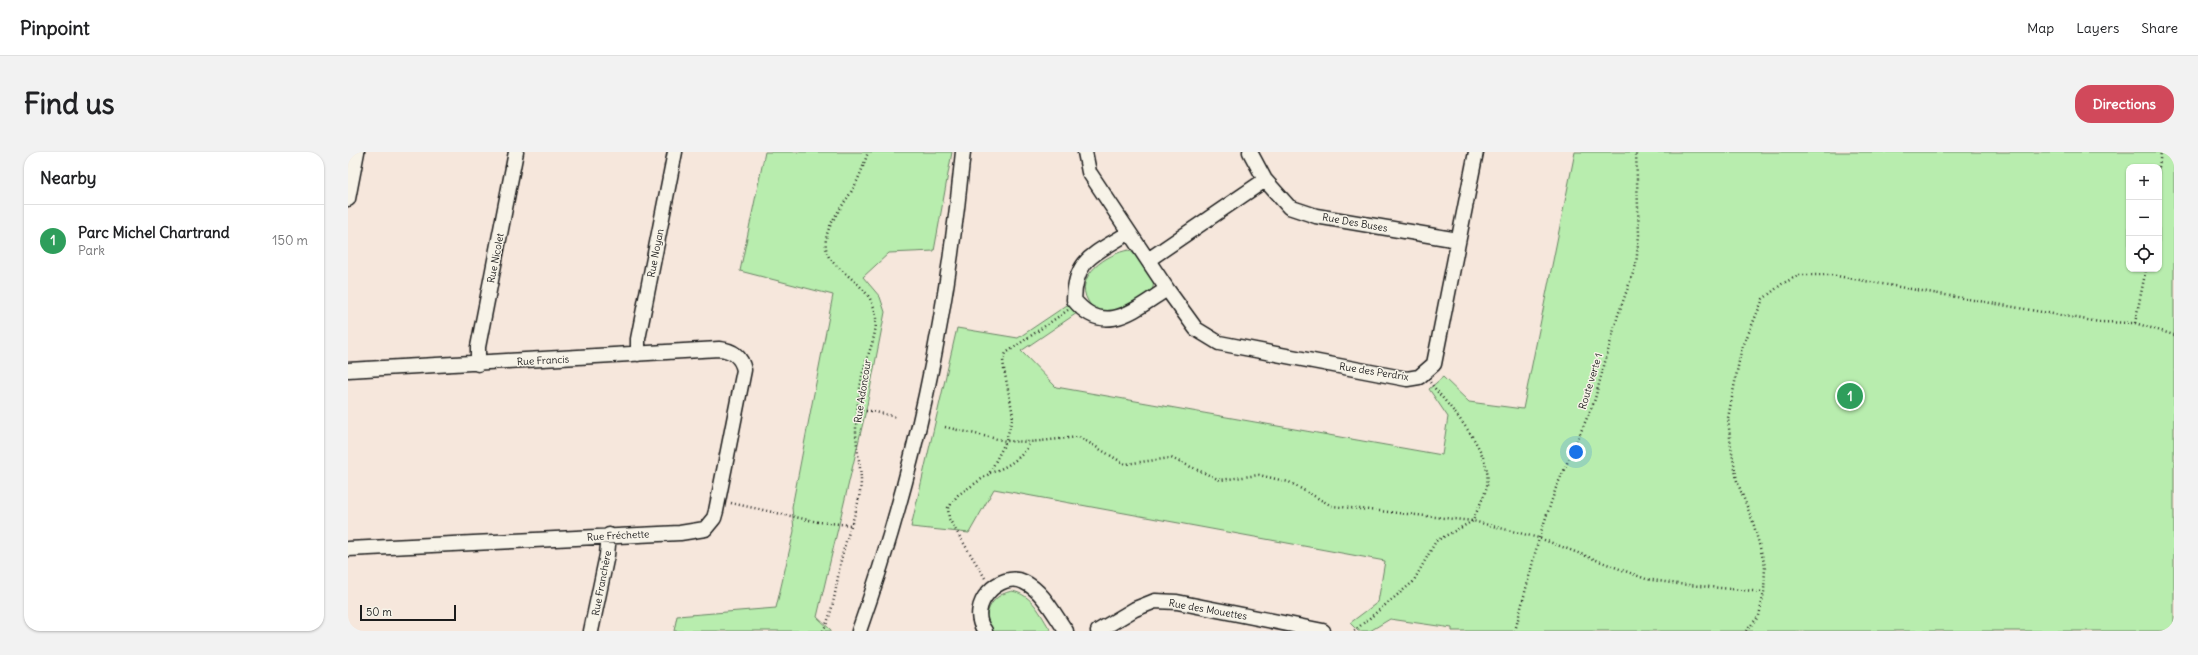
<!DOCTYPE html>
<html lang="en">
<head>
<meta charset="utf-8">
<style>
  :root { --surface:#fff; --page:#f2f2f2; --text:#202124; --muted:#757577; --line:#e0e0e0; --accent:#d1495b }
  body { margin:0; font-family:Delius,sans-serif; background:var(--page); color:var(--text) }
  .controls { position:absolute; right:12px; top:12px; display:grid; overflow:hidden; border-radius:8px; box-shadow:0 1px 3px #0004 }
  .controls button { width:36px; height:36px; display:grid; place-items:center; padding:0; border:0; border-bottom:1px solid var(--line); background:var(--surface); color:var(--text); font:20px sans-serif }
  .scale { position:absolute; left:12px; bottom:10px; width:96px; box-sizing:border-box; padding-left:4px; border:2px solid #1c1c1c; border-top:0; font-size:11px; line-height:14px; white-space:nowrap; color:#1c1c1c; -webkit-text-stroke:3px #f7f3e8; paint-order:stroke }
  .you { position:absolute; left:1228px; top:300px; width:14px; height:14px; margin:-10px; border:3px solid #fff; border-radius:50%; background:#1a73e8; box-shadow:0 0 0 6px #1a73e833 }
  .badge { display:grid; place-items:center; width:26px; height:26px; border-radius:50%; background:var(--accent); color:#fff; font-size:13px; font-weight:700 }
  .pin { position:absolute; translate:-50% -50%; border:2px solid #fff; box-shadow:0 1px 4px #0006 }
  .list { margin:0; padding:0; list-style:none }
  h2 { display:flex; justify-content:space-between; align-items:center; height:52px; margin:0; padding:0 16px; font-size:17px }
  h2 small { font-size:13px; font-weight:400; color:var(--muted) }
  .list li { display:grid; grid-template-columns:26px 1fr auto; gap:12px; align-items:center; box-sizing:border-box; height:72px; padding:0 16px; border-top:1px solid var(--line) }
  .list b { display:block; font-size:15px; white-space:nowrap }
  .list p { margin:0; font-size:13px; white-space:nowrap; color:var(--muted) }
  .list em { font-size:13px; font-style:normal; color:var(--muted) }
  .icon { flex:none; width:22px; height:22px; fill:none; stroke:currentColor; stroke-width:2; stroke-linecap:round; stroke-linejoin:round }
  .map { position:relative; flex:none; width:1826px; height:479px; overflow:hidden; border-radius:16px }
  header { display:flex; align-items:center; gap:24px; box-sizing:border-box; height:56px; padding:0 20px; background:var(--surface); border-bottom:1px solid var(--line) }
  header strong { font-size:19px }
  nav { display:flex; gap:22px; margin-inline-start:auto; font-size:14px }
  .intro { display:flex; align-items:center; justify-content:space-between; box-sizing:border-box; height:96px; padding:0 24px }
  h1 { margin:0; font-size:28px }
  .button { padding:10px 18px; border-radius:16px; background:var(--accent); color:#fff; font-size:14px; font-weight:700 }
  main { display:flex; gap:24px; padding:0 24px }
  aside { flex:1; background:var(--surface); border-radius:16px; box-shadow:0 1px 3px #0004 }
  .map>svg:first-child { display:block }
  .green { fill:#b8edae; stroke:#6a8465; fill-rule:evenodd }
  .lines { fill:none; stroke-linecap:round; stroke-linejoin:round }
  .minor-casing { stroke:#1c1c1c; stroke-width:17 }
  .path { stroke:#1c1c1c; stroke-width:2.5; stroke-dasharray:1 3; stroke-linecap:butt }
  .minor { stroke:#f7f3e8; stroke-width:14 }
  .labels { text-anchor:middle; stroke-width:3; stroke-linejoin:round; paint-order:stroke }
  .street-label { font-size:10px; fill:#1c1c1c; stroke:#f7f3e8 }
</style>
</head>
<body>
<header>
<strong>Pinpoint</strong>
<nav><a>Map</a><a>Layers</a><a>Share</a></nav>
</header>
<div class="intro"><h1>Find us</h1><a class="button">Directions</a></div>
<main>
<aside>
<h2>Nearby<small></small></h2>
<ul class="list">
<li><span class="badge" style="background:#2e9e5b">1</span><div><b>Parc Michel Chartrand</b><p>Park</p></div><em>150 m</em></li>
</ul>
</aside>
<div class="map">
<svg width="1826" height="479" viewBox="0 0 1826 479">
  <rect width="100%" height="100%" fill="#f6e7dc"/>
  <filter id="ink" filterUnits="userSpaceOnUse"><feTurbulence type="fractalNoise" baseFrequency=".025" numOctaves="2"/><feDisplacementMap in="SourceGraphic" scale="8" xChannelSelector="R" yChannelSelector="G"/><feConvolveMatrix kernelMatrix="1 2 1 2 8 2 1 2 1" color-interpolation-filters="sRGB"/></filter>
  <g filter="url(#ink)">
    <!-- green -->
    <path class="green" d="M 417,0 L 604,0 L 586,99 L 541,101 L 515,125 L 532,145 L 537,160 L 518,258 L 469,465 L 484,479 L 326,479 L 329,464 L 428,456 L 446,379 L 444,355 L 485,143 L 392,119 Z
      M 1227,0 L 1826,0 L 1826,479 L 1104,479 L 1104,476 L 1042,467 L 1022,479 L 1010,479 L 1002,471 L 1030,450 L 1037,409 L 646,337 L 621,381 L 563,375 L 609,176 L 670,186 L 722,151 L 729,161 L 673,199 L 708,235 L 1094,303 L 1100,265 L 1081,237 L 1095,225 L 1121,250 L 1175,257 ZM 1781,15 L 1811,15 L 1811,117 L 1781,117 Z
      M 781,98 C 792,106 814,126 802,141 C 796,149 783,155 775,161 L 749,158 C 746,156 742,153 740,149 C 725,124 760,101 781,98 Z
      M 664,439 C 685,443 692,462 703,479 L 644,479 L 638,466 C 641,451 649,442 664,439 Z"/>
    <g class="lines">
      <defs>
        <path id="minor" d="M 737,0 L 741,20 L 819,137 L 848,177 L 871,191 L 1059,227 L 1071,225 L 1086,212 L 1128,0
          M 902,0 L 917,28 L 941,55 L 968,64 L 1110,88
          M 0,47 L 9,0
          M 780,81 C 748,102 727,105 726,148 C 757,186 787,157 819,137
          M 800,108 L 917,28
          M 290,202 L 290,187 L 327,0
          M 130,212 L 130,195 L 168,0
          M 0,218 L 371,197 C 384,198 393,204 396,218 L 368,359 L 366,366 L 357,377 L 332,381 L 0,397
          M 243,479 L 259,403 L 261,383
          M 511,479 C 567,320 599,168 615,0
          M 637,479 C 617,453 653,418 676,430 C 695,439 706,462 718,479
          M 750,479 L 787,457 L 807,449 L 829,450 L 975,479"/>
      </defs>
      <!-- minor casing -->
      <use href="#minor" class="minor-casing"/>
      <!-- path -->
      <path class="path" d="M 1811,15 L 1813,0
        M 1787,171 L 1798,117
        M 510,259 L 523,259 L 549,265
        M 597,275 L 658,289 L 682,290 L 731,285 L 777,312 L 823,306 L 872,328 L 911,323 L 941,330 L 984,354 L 1125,369 L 1191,386 L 1298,427 L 1330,432 L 1416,440
        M 642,321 C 657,316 676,306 682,290
        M 383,351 L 470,370 L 503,373
        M 637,426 L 601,367 L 600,356 L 610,343 L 641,322 L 658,289 L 665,263 L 656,217 L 655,208 L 658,201 L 720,158
        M 475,479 C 488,454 488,427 495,400 C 501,376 513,352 513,327 C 512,310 508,295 508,278 C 508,261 511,242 514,224 C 518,204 532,180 527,159 C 521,135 498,125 482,107 C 467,82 495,56 506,35 C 512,24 516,12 520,0
        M 1006,479 L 1065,430 L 1088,389 L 1125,369 C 1129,358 1136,345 1139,334 C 1145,298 1102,257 1082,230
        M 1167,479 L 1191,386 L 1208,336 L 1246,250 L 1270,163 L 1288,113 L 1291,83 L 1288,0
        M 1398,479 L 1411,464 L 1416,440 L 1417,414 L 1405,370 L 1389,329 L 1383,295 L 1380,266 L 1393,199 L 1415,147 L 1434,132 L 1451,123 L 1483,123 L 1751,170 L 1787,171 L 1826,183"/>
      <!-- minor -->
      <use href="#minor" class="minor"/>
    </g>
  </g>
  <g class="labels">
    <!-- street labels -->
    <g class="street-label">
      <text transform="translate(1007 70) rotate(10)" y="4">Rue Des Buses</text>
      <text transform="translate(307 101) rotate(-79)" y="4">Rue Noyan</text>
      <text transform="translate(147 106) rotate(-79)" y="4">Rue Nicolet</text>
      <text transform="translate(195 208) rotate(-3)" y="4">Rue Francis</text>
      <text transform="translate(1026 219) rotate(9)" y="4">Rue des Perdrix</text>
      <text transform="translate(1242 229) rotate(-73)" y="4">Route verte 1</text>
      <text transform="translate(514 239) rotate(-81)" y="4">Rue Adoncour</text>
      <text transform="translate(270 383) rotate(-3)" y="4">Rue Fréchette</text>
      <text transform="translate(253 431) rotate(-79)" y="4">Rue Franchère</text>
      <text transform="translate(860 457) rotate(10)" y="4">Rue des Mouettes</text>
    </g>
  </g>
</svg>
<div class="controls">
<button>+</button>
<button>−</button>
<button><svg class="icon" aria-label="locate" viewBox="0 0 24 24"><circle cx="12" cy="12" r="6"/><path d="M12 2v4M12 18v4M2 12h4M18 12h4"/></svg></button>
</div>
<div class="scale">50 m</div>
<div class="you"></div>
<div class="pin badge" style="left:1502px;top:244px;background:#2e9e5b">1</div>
</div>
</main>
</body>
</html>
